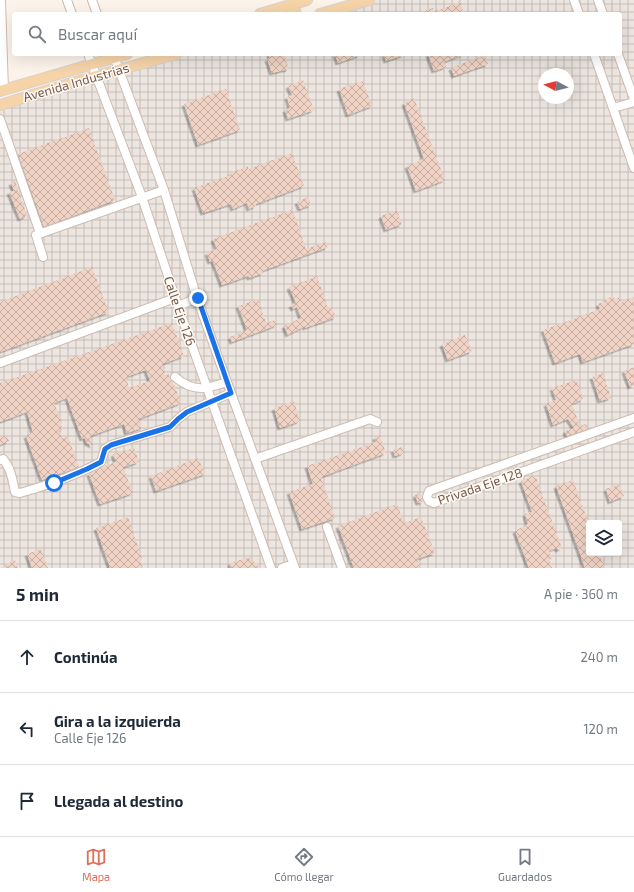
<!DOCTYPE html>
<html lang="es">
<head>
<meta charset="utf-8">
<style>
  :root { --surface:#fff; --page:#f2f2f3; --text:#1f2937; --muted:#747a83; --line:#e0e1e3; --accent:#de6f58 }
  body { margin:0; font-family:"Exo 2",sans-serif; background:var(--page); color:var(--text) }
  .controls { position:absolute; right:12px; bottom:12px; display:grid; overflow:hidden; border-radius:4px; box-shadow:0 4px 16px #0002 }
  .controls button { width:36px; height:36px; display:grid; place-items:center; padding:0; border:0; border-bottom:1px solid var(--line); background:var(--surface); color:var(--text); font:20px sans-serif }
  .compass { position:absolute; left:538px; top:68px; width:36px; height:36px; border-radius:50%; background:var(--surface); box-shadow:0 4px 16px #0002; rotate:277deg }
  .stop { position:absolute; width:12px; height:12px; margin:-9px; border:3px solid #1a73e8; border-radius:50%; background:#fff }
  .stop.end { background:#1a73e8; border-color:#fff; box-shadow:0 1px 4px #0008 }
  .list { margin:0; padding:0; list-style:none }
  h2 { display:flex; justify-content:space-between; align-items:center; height:52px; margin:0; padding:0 16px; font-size:17px }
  h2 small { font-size:13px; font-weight:400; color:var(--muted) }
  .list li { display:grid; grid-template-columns:26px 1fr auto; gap:12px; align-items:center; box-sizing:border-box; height:72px; padding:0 16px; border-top:1px solid var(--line) }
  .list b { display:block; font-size:15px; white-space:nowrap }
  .list p { margin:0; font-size:13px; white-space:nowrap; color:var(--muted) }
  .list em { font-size:13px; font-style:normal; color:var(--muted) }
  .icon { flex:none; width:22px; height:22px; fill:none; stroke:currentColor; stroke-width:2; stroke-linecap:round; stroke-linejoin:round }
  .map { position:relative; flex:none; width:634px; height:568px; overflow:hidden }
  .search { position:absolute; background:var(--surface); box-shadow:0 4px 16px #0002; left:12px; right:12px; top:12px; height:44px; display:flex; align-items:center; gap:10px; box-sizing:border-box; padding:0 14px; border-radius:4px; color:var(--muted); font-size:15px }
  .sheet { height:268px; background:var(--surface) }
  nav { display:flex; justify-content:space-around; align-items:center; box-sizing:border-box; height:56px; border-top:1px solid var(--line); background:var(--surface); font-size:11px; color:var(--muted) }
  nav a { display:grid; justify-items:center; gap:2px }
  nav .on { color:var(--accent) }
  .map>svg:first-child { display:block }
  .industrial { fill:url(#industrial-grid); fill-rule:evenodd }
  .building { fill:url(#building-cross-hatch); fill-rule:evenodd; filter:url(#shadow) }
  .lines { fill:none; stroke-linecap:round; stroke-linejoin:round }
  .minor-casing { stroke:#cebcb1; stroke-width:10 }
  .major-casing { stroke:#d9d1ce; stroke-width:12 }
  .minor { stroke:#fff; stroke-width:8 }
  .major { stroke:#f6d4a8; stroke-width:10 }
  .route { stroke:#1a73e8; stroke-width:5 }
  .labels { text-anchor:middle; stroke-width:3; stroke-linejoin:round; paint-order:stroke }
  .street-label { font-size:13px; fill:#765b4f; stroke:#fef9f2 }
</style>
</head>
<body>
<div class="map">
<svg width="634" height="568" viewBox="0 0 634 568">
  <defs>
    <pattern id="industrial-grid" width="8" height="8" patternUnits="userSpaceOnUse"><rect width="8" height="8" fill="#ece5e0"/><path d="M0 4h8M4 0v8" fill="none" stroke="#c4bdb8"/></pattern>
    <pattern id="building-cross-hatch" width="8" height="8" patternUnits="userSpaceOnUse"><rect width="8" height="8" fill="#f0d3c4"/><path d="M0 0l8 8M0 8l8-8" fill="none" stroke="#c7aea2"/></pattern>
    <filter id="shadow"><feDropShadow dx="-2.5" dy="2.5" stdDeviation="0" flood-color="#0004"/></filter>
  </defs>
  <rect width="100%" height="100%" fill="#fcf4eb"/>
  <!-- industrial -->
  <path class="industrial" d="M 375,0 L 634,0 L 634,568 L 0,568 L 0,106 L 182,54 L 620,54 L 620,14 L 325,14 ZM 544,74 L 568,74 L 568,98 L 544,98 ZM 589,523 L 619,523 L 619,553 L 589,553 Z"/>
  <!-- building -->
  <path class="building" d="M 460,2 L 464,14 L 428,14 L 426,10 L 433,8 L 433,12 Z
    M 269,54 L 274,54 L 275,57 L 284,54 L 289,69 L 272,73 L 267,59 L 270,58 Z
    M 335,54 L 360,54 L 360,55 L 338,63 Z
    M 384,54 L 404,54 L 404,55 L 386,61 Z
    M 428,54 L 464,54 L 444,62 L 446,67 L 434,71 Z
    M 485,55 L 488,64 L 454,76 L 451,68 Z
    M 303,80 L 314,110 L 288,119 L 285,110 L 290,108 L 287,97 L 292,95 L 288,86 Z
    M 363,81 L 372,106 L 348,115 L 339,89 Z
    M 226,89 L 240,130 L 198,145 L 184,104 Z
    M 414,98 L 445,180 L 416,191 L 407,166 L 424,159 L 404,103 Z
    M 89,128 L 115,200 L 44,227 L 18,154 Z
    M 292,153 L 304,186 L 256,204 L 256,206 L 249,209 L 247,203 L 233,209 L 231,204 L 203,213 L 194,188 L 231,175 L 230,173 L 248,166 L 248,169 Z
    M 15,181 L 27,216 L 20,219 L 9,192 L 14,191 L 11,183 Z
    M 308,197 L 311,205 L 300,209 L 297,202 Z
    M 291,210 L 295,216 L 306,249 L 326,242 L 328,247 L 262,271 L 263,273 L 250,278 L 248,276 L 222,285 L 213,261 L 210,262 L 207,253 L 217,249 L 213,239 Z
    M 397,210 L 402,224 L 386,230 L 381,216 Z
    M 92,267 L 109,312 L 0,352 L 0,302 Z
    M 317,276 L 328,308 L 332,308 L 336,317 L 305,328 L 305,326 L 288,335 L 284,326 L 301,318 L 297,307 L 293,309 L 291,305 L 296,303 L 289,287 Z
    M 613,296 L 615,299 L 619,297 L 621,302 L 634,297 L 634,344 L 583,362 L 580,354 L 555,363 L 543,330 L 600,309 L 598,304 L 606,301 L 606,299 Z
    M 258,299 L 266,323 L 275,320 L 277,325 L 232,342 L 230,337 L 247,330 L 238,306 Z
    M 172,323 L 184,356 L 162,364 L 165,375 L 169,374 L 170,379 L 173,382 L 181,403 L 138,419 L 142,428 L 127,433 L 124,424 L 90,436 L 93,446 L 87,443 L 85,438 L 82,439 L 67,398 L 54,403 L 62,423 L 61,424 L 63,429 L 59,431 L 62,438 L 68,437 L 79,467 L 42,480 L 26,436 L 33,432 L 27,412 L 0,422 L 0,383 ZM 146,370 L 150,381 L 129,388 L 126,377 Z
    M 465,335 L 472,351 L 448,360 L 442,344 Z
    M 634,367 L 634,385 L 630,387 L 624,371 Z
    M 603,373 L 611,398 L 600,401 L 592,377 Z
    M 577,380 L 583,399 L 572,404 L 580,426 L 586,424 L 588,429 L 567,436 L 565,431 L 574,428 L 568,419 L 553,425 L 546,404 L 556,400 L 552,388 Z
    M 294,401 L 300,421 L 280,428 L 274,408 Z
    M 6,435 L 9,441 L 0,445 L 0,438 Z
    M 380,436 L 386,453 L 321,477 L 335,518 L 302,529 L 289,492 L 313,484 L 307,466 L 376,442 L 375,437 Z
    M 402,447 L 404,453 L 395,456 L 393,450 Z
    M 134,448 L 139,462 L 123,467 L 133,493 L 100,504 L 89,474 L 105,466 L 116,462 L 113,454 Z
    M 198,458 L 205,474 L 156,491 L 151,476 Z
    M 535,475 L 562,548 L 558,550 L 556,548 L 549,551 L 552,559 L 549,560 L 552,568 L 529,568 L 515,531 L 528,524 L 525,514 L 532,512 L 521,481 Z
    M 573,480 L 589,524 L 589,553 L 599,553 L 605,568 L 585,568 L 556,486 Z
    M 619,484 L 624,496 L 610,502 L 606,489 Z
    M 420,493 L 423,502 L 418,503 L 415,495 Z
    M 397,504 L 404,523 L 421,517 L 435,553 L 417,559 L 420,568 L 354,568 L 338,526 Z
    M 128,517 L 142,558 L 140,559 L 143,568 L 110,568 L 96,528 Z
    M 41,549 L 48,568 L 32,568 L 27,554 Z
    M 250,557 L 252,562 L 255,562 L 260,568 L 231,568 L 230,563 Z
    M 15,560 L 18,568 L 2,568 L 7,564 Z"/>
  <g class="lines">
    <defs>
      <path id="minor" d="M 1,0 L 4,90
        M 67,0 L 72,14
        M 92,0 L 97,14
        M 574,0 L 579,14
        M 598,0 L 603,14
        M 88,54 L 142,197 L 178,306 L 271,568
        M 113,54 L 164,190 L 197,298 L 227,382 L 295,568
        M 594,54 L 634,168
        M 618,54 L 634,99
        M 613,108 L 634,102
        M 0,119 L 40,233
        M 43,257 L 36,235 L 164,190
        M 178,306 L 197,298
        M 0,363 L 175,298
        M 175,377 C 194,393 206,389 227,382
        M 634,418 L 429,491 L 427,497 L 429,501 L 434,503 L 634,432
        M 255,459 L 370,419 L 377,422
        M 0,460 L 3,459 C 11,468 13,482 15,492 L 20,493 C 48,485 75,476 101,462 L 105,449 L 111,445 L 170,427 L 178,419 L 187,412 L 231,393
        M 327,527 L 342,568
        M 282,568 L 293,564"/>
      <path id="major" d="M 293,4 L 296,14
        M 260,14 L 307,0
        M 320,14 L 369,0
        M 0,91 L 127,54
        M 0,105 L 82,80 L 176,54"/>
    </defs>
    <!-- minor casing -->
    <use href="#minor" class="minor-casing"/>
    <!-- major casing -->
    <use href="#major" class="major-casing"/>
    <!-- minor -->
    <use href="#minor" class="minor"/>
    <!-- major -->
    <use href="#major" class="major"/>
  </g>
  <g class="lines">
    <!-- route -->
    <path class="route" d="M 54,483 L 87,469 L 101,462 L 105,449 L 111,445 L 170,427 L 178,419 L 187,412 L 231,393 L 198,298"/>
  </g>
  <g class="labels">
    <!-- street labels -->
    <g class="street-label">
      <text transform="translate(76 82) rotate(-16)" y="5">Avenida Industrias</text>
      <text transform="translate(180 311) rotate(71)" y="5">Calle Eje 126</text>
      <text transform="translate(480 486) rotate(-19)" y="5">Privada Eje 128</text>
    </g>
  </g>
</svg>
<div class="controls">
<button><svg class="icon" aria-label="layers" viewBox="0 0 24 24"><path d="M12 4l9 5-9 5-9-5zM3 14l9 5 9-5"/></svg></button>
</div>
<svg class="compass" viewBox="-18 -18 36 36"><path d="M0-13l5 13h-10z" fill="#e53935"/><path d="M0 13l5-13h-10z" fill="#747a83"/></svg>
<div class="stop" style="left:54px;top:483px"></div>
<div class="stop end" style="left:198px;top:298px"></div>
<div class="search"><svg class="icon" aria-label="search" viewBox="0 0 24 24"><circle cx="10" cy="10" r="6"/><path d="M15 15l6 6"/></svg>Buscar aquí</div>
</div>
<section class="sheet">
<h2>5 min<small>A pie · 360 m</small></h2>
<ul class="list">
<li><svg class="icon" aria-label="ahead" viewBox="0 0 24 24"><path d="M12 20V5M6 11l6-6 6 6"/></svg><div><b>Continúa</b></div><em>240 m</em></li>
<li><svg class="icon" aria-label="left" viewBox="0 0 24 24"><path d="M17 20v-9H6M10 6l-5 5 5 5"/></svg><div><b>Gira a la izquierda</b><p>Calle Eje 126</p></div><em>120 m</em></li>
<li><svg class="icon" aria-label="arrive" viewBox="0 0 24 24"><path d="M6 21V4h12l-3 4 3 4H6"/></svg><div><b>Llegada al destino</b></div></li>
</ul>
</section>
<nav>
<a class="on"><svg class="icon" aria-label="map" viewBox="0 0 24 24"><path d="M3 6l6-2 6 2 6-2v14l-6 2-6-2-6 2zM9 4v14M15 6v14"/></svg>Mapa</a>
<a><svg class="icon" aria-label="directions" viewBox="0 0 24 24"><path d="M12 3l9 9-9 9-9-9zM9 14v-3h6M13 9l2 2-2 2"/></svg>Cómo llegar</a>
<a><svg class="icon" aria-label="saved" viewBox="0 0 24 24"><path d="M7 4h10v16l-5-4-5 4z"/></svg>Guardados</a>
</nav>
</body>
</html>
